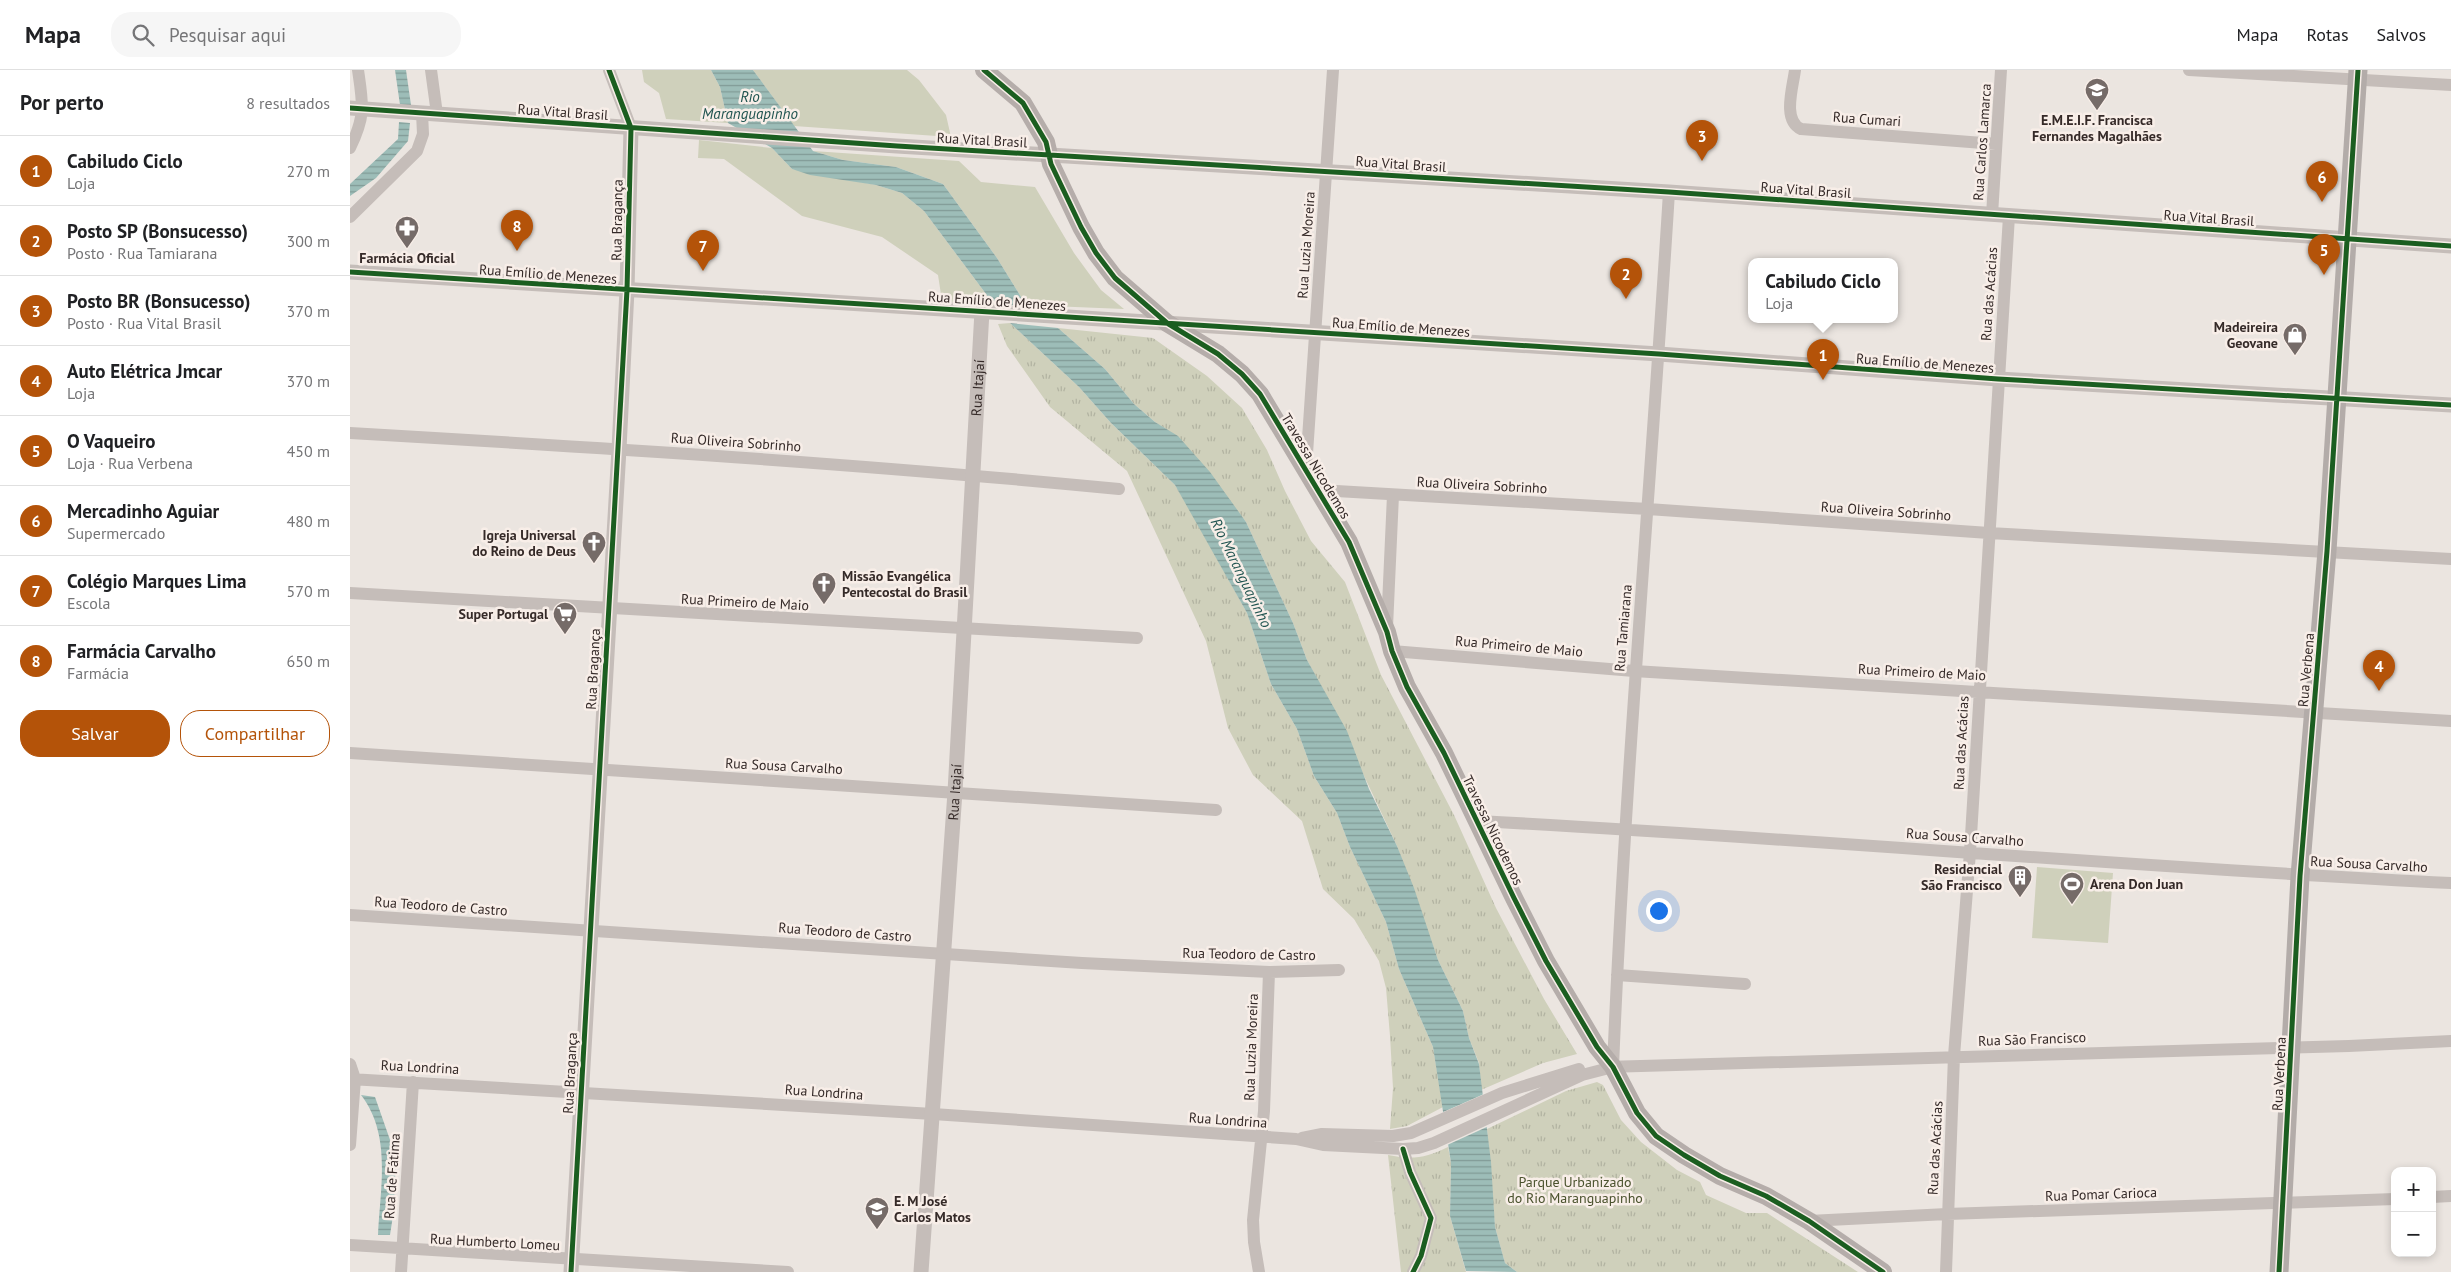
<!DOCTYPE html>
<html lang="pt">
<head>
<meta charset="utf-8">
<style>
  :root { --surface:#fff; --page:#f6f6f6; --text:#202124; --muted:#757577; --line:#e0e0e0; --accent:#b45309 }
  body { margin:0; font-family:"PT Sans",sans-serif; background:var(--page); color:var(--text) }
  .controls { position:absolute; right:15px; bottom:15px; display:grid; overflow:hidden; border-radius:10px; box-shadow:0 2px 8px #0003 }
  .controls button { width:45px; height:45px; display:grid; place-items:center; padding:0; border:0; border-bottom:1px solid var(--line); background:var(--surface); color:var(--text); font:25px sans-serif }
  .you { position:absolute; left:1308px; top:840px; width:18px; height:18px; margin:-12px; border:4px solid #fff; border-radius:50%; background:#1a73e8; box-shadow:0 0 0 8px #1a73e833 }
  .badge { display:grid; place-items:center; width:32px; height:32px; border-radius:50%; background:var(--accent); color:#fff; font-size:16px; font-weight:700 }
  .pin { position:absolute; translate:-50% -41px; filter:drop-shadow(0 1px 2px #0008) }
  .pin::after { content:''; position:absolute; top:26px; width:18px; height:15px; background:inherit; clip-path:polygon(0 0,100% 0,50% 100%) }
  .popup { position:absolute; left:1398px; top:188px; width:150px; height:65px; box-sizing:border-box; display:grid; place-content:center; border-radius:10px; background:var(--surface); filter:drop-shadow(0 1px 4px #0005); font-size:16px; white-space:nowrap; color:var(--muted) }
  .popup b { font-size:19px; color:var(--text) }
  .popup::after { content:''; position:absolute; left:50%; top:100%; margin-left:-10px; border:10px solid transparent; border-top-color:var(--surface) }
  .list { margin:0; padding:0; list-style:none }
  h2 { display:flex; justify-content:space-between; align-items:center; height:65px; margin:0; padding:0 20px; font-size:21px }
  h2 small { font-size:16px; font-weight:400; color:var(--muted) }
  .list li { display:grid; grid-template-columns:32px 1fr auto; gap:15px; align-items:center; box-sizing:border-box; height:70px; padding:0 20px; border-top:1px solid var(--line) }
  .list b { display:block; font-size:19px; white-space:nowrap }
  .list p { margin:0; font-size:16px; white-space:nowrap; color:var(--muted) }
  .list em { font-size:16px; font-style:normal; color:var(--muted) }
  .actions { display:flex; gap:10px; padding:15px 20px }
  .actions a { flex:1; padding:11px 0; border:1px solid var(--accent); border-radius:20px; text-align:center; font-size:18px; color:var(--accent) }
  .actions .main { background:var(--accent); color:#fff }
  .icon { flex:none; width:28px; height:28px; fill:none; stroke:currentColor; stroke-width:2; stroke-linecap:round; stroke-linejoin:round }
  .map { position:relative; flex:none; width:2101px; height:1202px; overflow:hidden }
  header { display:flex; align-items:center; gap:30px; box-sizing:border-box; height:70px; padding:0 25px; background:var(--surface); border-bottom:1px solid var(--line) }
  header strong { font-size:24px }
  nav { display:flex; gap:28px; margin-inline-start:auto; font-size:18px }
  .search { width:350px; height:45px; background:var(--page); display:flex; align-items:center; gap:12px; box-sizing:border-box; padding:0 18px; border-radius:20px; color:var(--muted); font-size:19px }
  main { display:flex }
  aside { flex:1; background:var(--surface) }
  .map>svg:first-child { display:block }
  .green { fill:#cfd0bb }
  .park { fill:url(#park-tufts) }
  .water { fill:url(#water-rules) }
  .pier { fill:#ebe5e0 }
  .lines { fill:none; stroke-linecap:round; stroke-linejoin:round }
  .minor { stroke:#c5bdb9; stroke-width:12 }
  .tertiary { stroke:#c5bdb9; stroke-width:15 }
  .secondary { stroke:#b5adaa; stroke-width:18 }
  .primary { stroke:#b3aca9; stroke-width:19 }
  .cycleway-casing { stroke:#f8eee8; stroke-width:8 }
  .cycleway { stroke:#1b5e20; stroke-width:5 }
  .labels { text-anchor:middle; stroke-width:5; stroke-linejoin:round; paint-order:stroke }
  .street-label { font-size:14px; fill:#352a28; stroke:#f8eee8 }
  .poi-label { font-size:14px; font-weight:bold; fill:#352a28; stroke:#f8eee8; text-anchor:end }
  .park-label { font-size:14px; fill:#4a522d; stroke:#f8eee8 }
  .water-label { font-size:15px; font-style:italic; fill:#205450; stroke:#f8eee8 }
</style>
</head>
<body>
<header>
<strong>Mapa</strong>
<div class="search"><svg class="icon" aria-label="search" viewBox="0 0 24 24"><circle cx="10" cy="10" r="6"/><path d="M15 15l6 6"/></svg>Pesquisar aqui</div>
<nav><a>Mapa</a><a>Rotas</a><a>Salvos</a></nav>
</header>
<main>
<aside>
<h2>Por perto<small>8 resultados</small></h2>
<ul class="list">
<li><span class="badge">1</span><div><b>Cabiludo Ciclo</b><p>Loja</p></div><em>270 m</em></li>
<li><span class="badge">2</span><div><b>Posto SP (Bonsucesso)</b><p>Posto · Rua Tamiarana</p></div><em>300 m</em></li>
<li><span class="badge">3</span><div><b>Posto BR (Bonsucesso)</b><p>Posto · Rua Vital Brasil</p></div><em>370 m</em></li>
<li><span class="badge">4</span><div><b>Auto Elétrica Jmcar</b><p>Loja</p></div><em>370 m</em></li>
<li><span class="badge">5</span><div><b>O Vaqueiro</b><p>Loja · Rua Verbena</p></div><em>450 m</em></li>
<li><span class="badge">6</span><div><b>Mercadinho Aguiar</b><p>Supermercado</p></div><em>480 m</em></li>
<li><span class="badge">7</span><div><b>Colégio Marques Lima</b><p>Escola</p></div><em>570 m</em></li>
<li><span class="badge">8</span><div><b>Farmácia Carvalho</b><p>Farmácia</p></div><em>650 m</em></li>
</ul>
<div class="actions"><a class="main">Salvar</a><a>Compartilhar</a></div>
</aside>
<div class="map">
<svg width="2101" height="1202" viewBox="0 0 2101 1202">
  <defs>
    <pattern id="park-tufts" width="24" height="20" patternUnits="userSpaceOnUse" patternTransform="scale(1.25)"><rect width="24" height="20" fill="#cfd0bb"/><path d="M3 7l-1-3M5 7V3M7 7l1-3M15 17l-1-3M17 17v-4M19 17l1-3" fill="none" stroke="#b2b3a1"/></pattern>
    <pattern id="water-rules" width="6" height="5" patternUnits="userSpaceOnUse" patternTransform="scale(1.25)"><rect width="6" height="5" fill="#9dbdb8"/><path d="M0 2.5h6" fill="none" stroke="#819a96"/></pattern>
  </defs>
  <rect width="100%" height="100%" fill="#ebe5e0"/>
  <!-- green -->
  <path class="green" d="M 292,0 L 361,0 L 370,17 L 378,53 L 316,49 L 309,23 L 294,12 Z
    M 403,0 L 557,0 L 569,10 L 596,45 L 601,67 L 444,56 Z
    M 349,70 L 422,78 L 442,99 L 526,115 L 552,123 L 574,141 L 645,236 L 592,231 L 588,205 L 532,167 L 452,146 L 374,89 L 348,88 Z
    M 463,81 L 609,91 L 631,112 L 685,117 L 724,183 L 751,220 L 774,239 L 676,235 L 647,188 L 593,114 L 546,97 L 493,90 Z
    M 1687,797 L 1763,803 L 1758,873 L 1682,868 Z"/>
  <!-- park -->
  <path class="park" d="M 660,253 L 729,317 L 761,353 L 825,415 L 839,438 L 897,543 L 921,614 L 947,659 L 964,706 L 987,743 L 1000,777 L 1036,852 L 1049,899 L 1083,977 L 1093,1037 L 1057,1056 L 1040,1059 L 1043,1018 L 1040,966 L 1036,918 L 1029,891 L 1004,849 L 973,819 L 952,751 L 903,705 L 878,658 L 856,571 L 777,401 L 700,337 L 657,276 L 648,254 Z
    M 708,258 L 803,268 L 857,306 L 892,338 L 917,380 L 935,421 L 961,471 L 995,512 L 1031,605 L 1104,745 L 1146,838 L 1194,929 L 1227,984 L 1193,993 L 1131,1020 L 1129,993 L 1119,968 L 1113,941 L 1088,890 L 1047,776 L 976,625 L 957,590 L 943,553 L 896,452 L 828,367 L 805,352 L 784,334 L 755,299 Z
    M 1247,1012 L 1253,1015 L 1271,1050 L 1291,1072 L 1327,1100 L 1350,1112 L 1356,1125 L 1396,1143 L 1417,1143 L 1508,1202 L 1167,1202 L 1155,1193 L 1145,1157 L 1137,1059 L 1216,1021 Z
    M 1098,1077 L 1101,1093 L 1100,1146 L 1116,1202 L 1051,1202 L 1038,1085 C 1062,1090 1076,1088 1098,1077 Z"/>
  <!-- water -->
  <path class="water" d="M 45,0 L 56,0 L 61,35 L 50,35 Z
    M 361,0 L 403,0 L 463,81 L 493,90 L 546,97 L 593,114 L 647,188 L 676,235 L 645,236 L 574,141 L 552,123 L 526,115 L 460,105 L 442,99 L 422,78 L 378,53 L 370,17 Z
    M 49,52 L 60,53 L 58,71 L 26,108 L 0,126 L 0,114 L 48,69 Z
    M 660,253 L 708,258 L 755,299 L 784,334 L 805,352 L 828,366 L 860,402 L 896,452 L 943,553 L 957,590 L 997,661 L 1019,719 L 1047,776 L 1064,818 L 1088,890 L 1113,941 L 1119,968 L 1129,994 L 1141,1092 L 1145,1157 L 1155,1193 L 1167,1202 L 1116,1201 L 1100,1146 L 1101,1093 L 1083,977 L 1049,899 L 1036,852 L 1000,777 L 987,743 L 964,706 L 947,659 L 921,614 L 897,543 L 825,415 L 761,353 L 729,317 Z
    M 11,1025 L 25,1027 L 46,1087 L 44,1139 L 40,1165 L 28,1165 C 30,1118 42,1065 11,1025 Z"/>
  <!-- pier -->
  <path class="pier" d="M 1134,1024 L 1139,1056 L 1095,1076 L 1091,1043 Z"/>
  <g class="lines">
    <!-- minor -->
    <path class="minor" d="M 81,0 L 87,44
      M 259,0 L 281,58
      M 1445,0 C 1443,17 1432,50 1451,59 L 1646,74
      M 1839,0 L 2101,15
      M 0,78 C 16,45 13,35 8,0
      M 1642,145 L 1651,0
      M 0,147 L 67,81 L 73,64 L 72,43
      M 0,363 C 257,378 513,394 769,419
      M 956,398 L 983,0
      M 969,420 L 1298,439 L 1639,463 L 2101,489
      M 0,523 L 787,568
      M 1037,557 L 1043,425
      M 1042,581 L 1284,601 L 2101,651
      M 0,683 L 866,740
      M 1128,751 C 1452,768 1776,797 2101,813
      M 0,845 L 732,893 L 919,902 L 989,900
      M 1267,905 L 1395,914
      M 0,994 L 5,1009 L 0,1075
      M 1256,997 L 1999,976 L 2101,971
      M 1263,997 C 1275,705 1301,414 1319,122
      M 0,1009 L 583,1044 L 946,1069 L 973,1075 L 1053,1079 L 1068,1078 L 1084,1073 L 1232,1005 L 1263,997
      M 952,1068 L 972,1064 L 1043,1066 L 1061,1063 L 1152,1023 L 1229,999
      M 1053,1079 L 1060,1102 L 1081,1148 L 1071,1186 L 1063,1202
      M 2082,1127 L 2101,1126
      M 1459,1151 L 1597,1144 L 2045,1129
      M 0,1175 L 438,1202
      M 51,1202 L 63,1012
      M 909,1202 L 904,1172 L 903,1150 L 914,1041 L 919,902
      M 1596,1202 L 1604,986 L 1620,782 L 1659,146"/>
    <!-- tertiary -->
    <g class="tertiary">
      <path d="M 0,38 L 547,76 L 1319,122 L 2101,176"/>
      <path d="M 0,202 L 1309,284 L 1648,309 L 2101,335"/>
      <path d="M 221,1202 L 269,379 L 277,220 L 281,58"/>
      <path id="s1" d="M 571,1202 L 605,722 L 632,241"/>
    </g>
    <!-- secondary -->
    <path class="secondary" d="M 634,0 L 673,33 L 696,72 L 701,94 L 731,157 L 746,183 L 765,208 L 817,253 L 868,284 L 892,304 L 910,324 L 999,472 L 1037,562 L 1042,581 L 1057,617 L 1094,683 L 1164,828 L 1196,891 L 1247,977 L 1263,997 L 1287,1043 L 1306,1066 L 1334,1085 L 1370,1106 L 1416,1126 L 1459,1151 L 1533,1202"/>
    <!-- primary -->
    <path class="primary" d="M 1929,1202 L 1950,806 L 1977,481 L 2008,0"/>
    <defs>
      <path id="cycleway" d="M 634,0 L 673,33 L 696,72 L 701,94 L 731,157 L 746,183 L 765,208 L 817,253 L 868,284 L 892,304 L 910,324 L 999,472 L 1037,562 L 1042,581 L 1057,617 L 1094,683 L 1164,828 L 1196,891 L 1247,977 L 1263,997 L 1287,1043 L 1306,1066 L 1334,1085 L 1370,1106 L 1416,1126 L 1459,1151 L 1533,1202
        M 0,38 L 547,76 L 1319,122 L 2101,176
        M 0,202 L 1309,284 L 1648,309 L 2101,335
        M 1053,1079 L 1060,1102 L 1081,1148 L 1071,1186 L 1063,1202
        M 221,1202 L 277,220 L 281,58 L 259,0
        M 1929,1202 L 1950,806 L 1977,481 L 2008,0"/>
    </defs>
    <!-- cycleway casing -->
    <use href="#cycleway" class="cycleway-casing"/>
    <!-- cycleway -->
    <use href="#cycleway" class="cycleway"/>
  </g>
  <!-- icons -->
  <defs>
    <symbol id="school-pin" viewBox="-11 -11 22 30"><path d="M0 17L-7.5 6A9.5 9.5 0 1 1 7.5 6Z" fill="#756b68" stroke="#f8eee8"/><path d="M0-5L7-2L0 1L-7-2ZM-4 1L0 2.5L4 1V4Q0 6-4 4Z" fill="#fff"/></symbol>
    <symbol id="pharmacy-pin" viewBox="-11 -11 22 30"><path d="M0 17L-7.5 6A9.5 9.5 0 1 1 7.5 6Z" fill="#756b68" stroke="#f8eee8"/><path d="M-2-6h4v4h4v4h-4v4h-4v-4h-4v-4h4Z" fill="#fff"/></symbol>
    <symbol id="shop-pin" viewBox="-11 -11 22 30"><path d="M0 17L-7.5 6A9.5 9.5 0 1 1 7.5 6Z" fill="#756b68" stroke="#f8eee8"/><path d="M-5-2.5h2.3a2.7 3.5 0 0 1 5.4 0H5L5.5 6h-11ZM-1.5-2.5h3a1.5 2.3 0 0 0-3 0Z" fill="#fff"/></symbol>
    <symbol id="church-pin" viewBox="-11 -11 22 30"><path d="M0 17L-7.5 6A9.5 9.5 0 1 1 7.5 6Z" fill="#756b68" stroke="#f8eee8"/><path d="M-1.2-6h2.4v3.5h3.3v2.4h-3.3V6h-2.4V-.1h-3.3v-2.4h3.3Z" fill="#fff"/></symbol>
    <symbol id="supermarket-pin" viewBox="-11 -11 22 30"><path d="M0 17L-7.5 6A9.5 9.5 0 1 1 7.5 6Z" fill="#756b68" stroke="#f8eee8"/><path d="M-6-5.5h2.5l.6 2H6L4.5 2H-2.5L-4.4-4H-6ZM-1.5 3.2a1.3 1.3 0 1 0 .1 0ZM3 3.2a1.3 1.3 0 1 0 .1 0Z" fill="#fff"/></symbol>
    <symbol id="building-pin" viewBox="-11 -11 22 30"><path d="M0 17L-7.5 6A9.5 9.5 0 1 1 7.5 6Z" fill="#756b68" stroke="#f8eee8"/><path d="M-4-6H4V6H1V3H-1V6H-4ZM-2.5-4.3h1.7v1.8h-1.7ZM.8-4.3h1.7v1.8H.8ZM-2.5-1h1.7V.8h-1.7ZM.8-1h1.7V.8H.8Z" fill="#fff"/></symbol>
    <symbol id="stadium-pin" viewBox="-11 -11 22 30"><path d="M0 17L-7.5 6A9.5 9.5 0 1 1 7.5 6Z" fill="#756b68" stroke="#f8eee8"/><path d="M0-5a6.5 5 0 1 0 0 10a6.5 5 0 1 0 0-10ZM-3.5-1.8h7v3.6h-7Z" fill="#fff"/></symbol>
  </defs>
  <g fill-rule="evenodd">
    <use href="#school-pin" x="1733" y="6" width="28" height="38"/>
    <use href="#pharmacy-pin" x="43" y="144" width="28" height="38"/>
    <use href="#shop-pin" x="1931" y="251" width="28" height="38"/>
    <use href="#church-pin" x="230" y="459" width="28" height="38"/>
    <use href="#church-pin" x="460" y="500" width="28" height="38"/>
    <use href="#supermarket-pin" x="201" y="530" width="28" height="38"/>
    <use href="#building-pin" x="1656" y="793" width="28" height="38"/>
    <use href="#stadium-pin" x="1708" y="800" width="28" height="38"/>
    <use href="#school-pin" x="513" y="1125" width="28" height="38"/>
  </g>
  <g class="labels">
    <!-- street labels -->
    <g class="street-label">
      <text transform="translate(213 42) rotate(4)" y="5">Rua Vital Brasil</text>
      <text transform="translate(1517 49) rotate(4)" y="5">Rua Cumari</text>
      <text transform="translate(632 70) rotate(3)" y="5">Rua Vital Brasil</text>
      <text transform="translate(1632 72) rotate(-86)" y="5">Rua Carlos Lamarca</text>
      <text transform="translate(1051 94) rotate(4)" y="5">Rua Vital Brasil</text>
      <text transform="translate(1456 120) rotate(4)" y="5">Rua Vital Brasil</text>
      <text transform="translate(1859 148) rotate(4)" y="5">Rua Vital Brasil</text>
      <text transform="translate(267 150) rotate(-89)" y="5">Rua Bragança</text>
      <text transform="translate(956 175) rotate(-86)" y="5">Rua Luzia Moreira</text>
      <text transform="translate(198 204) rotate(4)" y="5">Rua Emílio de Menezes</text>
      <text transform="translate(1639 224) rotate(-86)" y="5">Rua das Acácias</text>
      <text transform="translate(647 231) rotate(4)" y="5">Rua Emílio de Menezes</text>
      <text transform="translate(1051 257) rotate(4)" y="5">Rua Emílio de Menezes</text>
      <text transform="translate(1575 293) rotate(4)" y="5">Rua Emílio de Menezes</text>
      <text dy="5" stroke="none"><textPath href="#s1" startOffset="886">Rua Itajaí</textPath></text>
      <text transform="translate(386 372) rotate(4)" y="5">Rua Oliveira Sobrinho</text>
      <text transform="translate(966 396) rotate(59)" y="5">Travessa Nicodemos</text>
      <text transform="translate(1132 415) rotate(3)" y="5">Rua Oliveira Sobrinho</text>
      <text transform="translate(1536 441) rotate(4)" y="5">Rua Oliveira Sobrinho</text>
      <text transform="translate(395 532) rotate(3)" y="5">Rua Primeiro de Maio</text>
      <text transform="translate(1273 558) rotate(-85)" y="5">Rua Tamiarana</text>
      <text transform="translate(1169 576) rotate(5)" y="5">Rua Primeiro de Maio</text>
      <text transform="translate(243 599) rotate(-87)" y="5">Rua Bragança</text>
      <text transform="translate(1956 600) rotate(-85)" y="5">Rua Verbena</text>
      <text transform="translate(1572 602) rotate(3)" y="5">Rua Primeiro de Maio</text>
      <text transform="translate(1611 673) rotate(-87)" y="5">Rua das Acácias</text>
      <text transform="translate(434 696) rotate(3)" y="5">Rua Sousa Carvalho</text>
      <text dy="5" stroke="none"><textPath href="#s1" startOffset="481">Rua Itajaí</textPath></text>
      <text transform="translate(1143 760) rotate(64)" y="5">Travessa Nicodemos</text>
      <text transform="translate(1615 767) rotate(4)" y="5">Rua Sousa Carvalho</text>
      <text transform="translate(2019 794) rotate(3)" y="5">Rua Sousa Carvalho</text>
      <text transform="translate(91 836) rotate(4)" y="5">Rua Teodoro de Castro</text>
      <text transform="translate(495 862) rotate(4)" y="5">Rua Teodoro de Castro</text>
      <text transform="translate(899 884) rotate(1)" y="5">Rua Teodoro de Castro</text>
      <text transform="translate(1682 969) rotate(-2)" y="5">Rua São Francisco</text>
      <text transform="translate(901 977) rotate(-88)" y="5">Rua Luzia Moreira</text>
      <text transform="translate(70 997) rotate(3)" y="5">Rua Londrina</text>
      <text transform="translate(220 1003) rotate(-87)" y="5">Rua Bragança</text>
      <text transform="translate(1929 1004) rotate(-87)" y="5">Rua Verbena</text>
      <text transform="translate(474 1022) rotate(4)" y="5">Rua Londrina</text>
      <text transform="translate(878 1050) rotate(4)" y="5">Rua Londrina</text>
      <text transform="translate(1585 1078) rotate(-87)" y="5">Rua das Acácias</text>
      <text transform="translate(42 1106) rotate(-86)" y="5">Rua de Fátima</text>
      <text transform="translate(1751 1124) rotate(-2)" y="5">Rua Pomar Carioca</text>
      <text transform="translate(145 1172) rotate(3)" y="5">Rua Humberto Lomeu</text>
    </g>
    <!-- poi labels -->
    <g class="poi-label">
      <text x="1747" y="55" text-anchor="middle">E.M.E.I.F. Francisca<tspan x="1747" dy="16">Fernandes Magalhães</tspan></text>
      <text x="57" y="193" text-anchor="middle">Farmácia Oficial</text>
      <text x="1928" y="262">Madeireira<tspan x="1928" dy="16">Geovane</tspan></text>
      <text x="226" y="470">Igreja Universal<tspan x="226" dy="16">do Reino de Deus</tspan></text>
      <text x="492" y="511" text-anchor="start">Missão Evangélica<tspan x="492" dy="16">Pentecostal do Brasil</tspan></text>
      <text x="198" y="549">Super Portugal</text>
      <text x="1652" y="804">Residencial<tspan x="1652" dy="16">São Francisco</tspan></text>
      <text x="1740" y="819" text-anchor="start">Arena Don Juan</text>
      <text x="544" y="1136" text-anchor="start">E. M José<tspan x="544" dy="16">Carlos Matos</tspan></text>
    </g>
    <!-- park labels -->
    <g class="park-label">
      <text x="1225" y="1117">Parque Urbanizado<tspan x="1225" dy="16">do Rio Maranguapinho</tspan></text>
    </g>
    <!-- water labels -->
    <g class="water-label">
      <text x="400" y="32">Rio<tspan x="400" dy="17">Maranguapinho</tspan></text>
      <text transform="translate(891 503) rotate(64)" y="5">Rio Maranguapinho</text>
    </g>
  </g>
</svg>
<div class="controls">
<button>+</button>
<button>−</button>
</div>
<div class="you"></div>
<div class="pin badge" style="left:1473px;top:310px">1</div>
<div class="popup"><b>Cabiludo Ciclo</b>Loja</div>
<div class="pin badge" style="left:1276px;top:229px">2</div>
<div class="pin badge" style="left:1352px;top:91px">3</div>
<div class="pin badge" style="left:2029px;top:621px">4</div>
<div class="pin badge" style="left:1974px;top:205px">5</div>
<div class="pin badge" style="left:1972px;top:132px">6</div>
<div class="pin badge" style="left:353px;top:201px">7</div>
<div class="pin badge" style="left:167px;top:181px">8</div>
</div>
</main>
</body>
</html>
